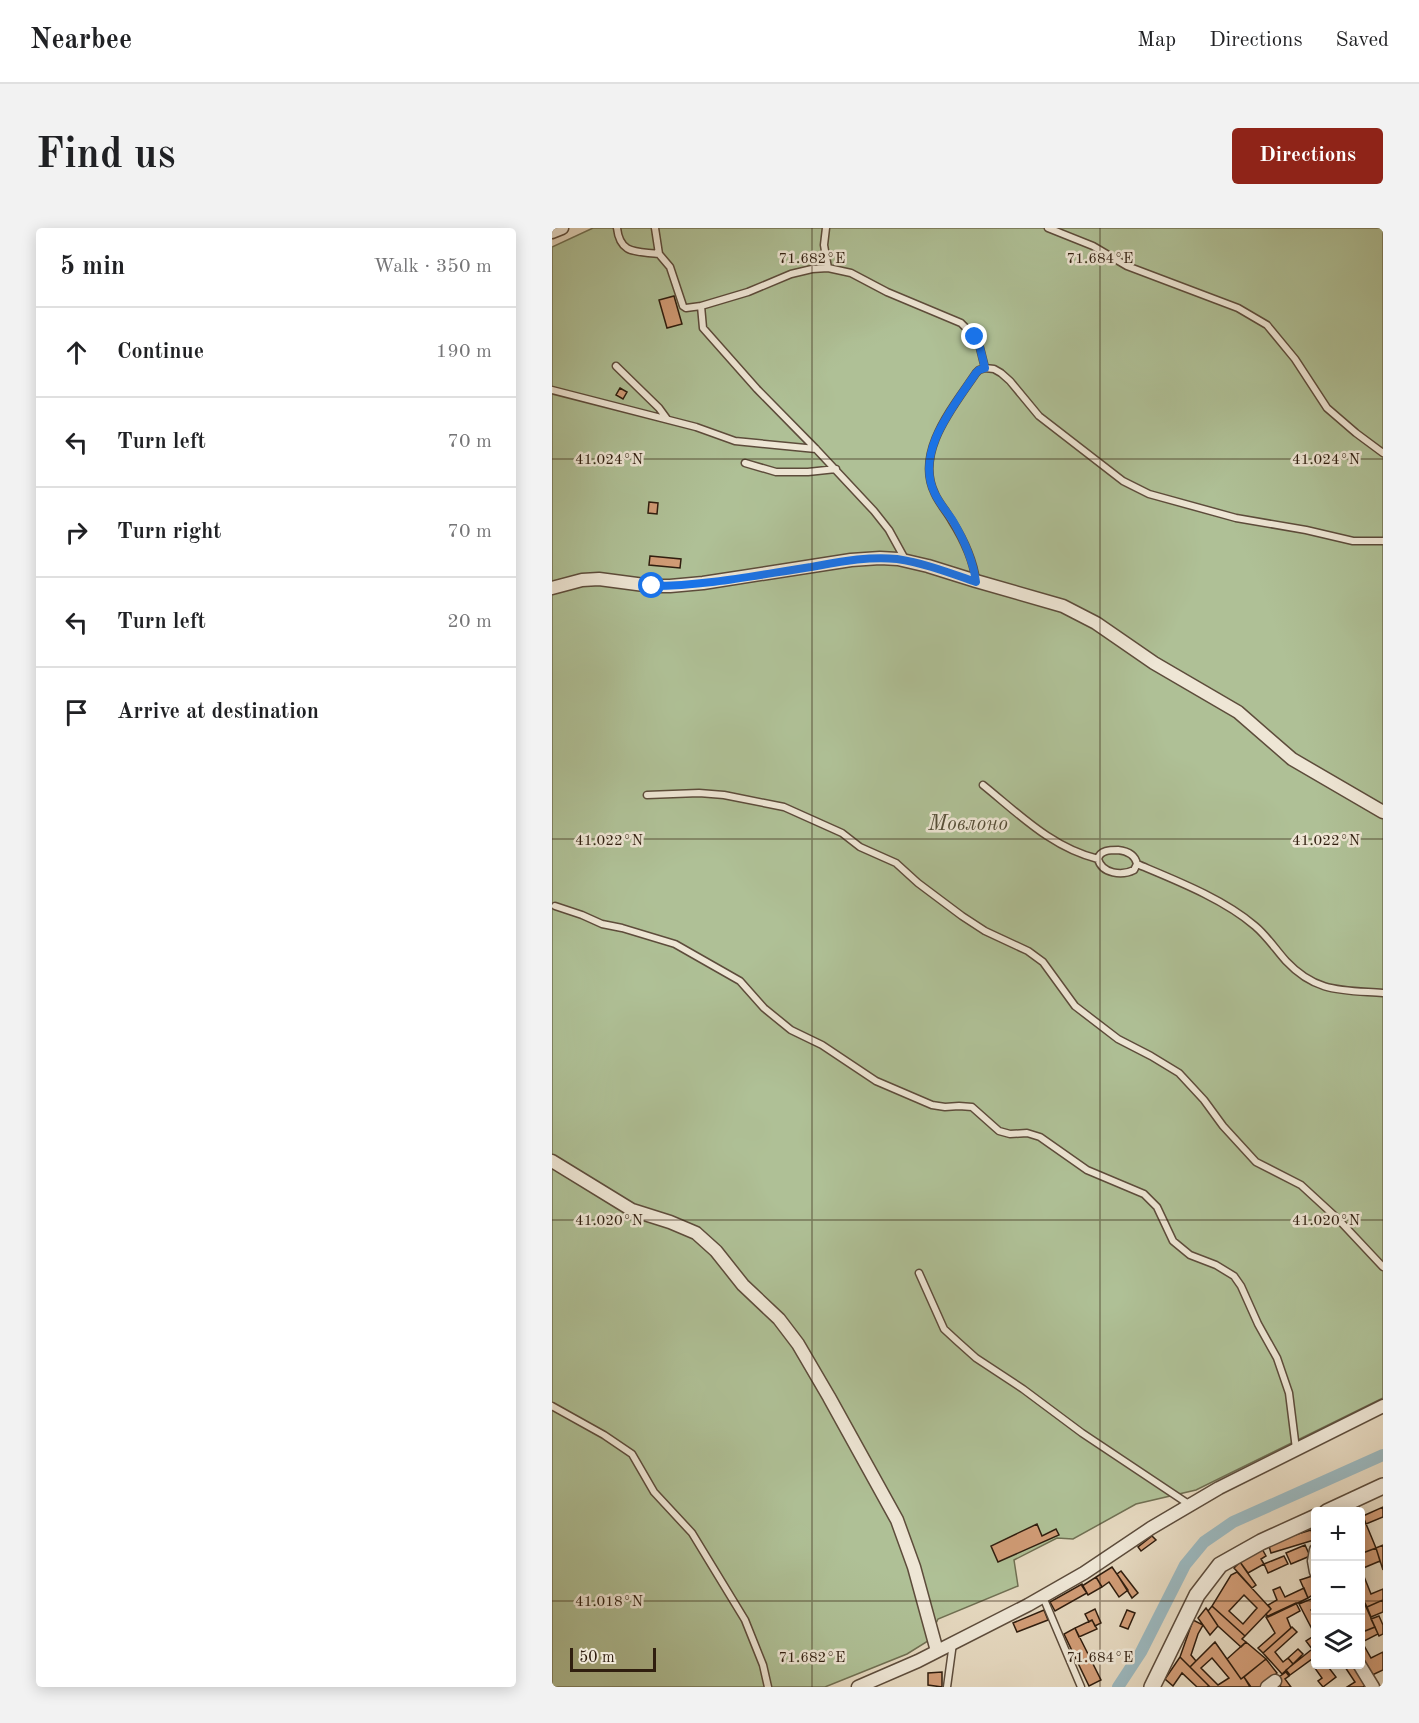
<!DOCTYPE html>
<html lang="en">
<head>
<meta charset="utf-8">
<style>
  :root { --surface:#fff; --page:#f2f2f2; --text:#202124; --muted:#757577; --line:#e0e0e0; --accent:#8f2418 }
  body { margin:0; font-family:"Old Standard TT",serif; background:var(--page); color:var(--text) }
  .controls { position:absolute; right:18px; bottom:18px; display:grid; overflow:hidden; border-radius:6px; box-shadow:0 3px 15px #0003 }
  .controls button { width:54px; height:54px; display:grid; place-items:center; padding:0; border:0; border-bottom:2px solid var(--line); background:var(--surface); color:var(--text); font:30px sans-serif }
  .scale { position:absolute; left:18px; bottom:15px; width:86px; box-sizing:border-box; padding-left:6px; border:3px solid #301e0f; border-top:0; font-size:16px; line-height:21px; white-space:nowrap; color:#301e0f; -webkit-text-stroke:4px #eee6d5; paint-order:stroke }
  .stop { position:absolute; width:18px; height:18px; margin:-14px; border:4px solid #1a73e8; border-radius:50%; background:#fff }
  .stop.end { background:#1a73e8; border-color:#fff; box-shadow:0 2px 6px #0008 }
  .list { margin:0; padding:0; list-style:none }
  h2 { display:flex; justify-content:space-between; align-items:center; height:78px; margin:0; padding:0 24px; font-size:26px }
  h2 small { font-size:20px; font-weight:400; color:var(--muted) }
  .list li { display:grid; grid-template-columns:39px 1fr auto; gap:18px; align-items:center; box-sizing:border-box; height:90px; padding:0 24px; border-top:2px solid var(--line) }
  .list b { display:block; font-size:22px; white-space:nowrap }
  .list em { font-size:20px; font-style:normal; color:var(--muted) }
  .icon { flex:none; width:33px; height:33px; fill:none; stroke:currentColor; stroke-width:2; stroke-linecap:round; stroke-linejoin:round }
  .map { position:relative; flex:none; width:831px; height:1459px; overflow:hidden; border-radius:6px }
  header { display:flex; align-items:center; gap:36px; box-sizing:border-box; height:84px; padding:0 30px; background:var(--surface); border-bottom:2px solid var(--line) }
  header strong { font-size:28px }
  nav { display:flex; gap:33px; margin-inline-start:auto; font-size:21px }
  .intro { display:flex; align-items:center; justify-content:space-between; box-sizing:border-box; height:144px; padding:0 36px }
  h1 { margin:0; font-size:42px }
  .button { padding:15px 27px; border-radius:6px; background:var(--accent); color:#fff; font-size:21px; font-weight:700 }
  main { display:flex; gap:36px; padding:0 36px }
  aside { flex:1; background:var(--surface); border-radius:6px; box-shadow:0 3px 15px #0003 }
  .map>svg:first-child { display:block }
  .green { fill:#afc096; stroke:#706f52; stroke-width:1.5 }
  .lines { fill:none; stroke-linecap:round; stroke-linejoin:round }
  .canal { stroke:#9bb7bd; stroke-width:12 }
  .building { fill:#d19c76; stroke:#301e0f; stroke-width:1.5; fill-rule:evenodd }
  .service-casing { stroke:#5d4c3b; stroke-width:9 }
  .minor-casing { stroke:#5d4c3b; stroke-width:15 }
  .tertiary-casing { stroke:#5d4c3b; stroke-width:18 }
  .service { stroke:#eee6d5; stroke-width:6 }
  .minor { stroke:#eee6d5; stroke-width:12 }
  .tertiary { stroke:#eee6d5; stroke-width:15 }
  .route { stroke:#1a73e8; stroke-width:8 }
  .ticks { fill:none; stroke:#301e0f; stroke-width:1.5; stroke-opacity:0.45 }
  .labels { text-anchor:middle; stroke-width:5; stroke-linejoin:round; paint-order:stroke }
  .park-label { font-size:21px; font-style:italic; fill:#564f38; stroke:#eee6d5 }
  .ticks-label { font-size:15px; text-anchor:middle; fill:#301e0f; stroke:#eee6d5; stroke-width:5; stroke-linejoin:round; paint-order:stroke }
</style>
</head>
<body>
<header>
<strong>Nearbee</strong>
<nav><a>Map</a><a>Directions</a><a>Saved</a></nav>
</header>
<div class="intro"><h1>Find us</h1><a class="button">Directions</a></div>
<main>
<aside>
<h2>5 min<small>Walk · 350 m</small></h2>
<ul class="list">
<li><svg class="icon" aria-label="ahead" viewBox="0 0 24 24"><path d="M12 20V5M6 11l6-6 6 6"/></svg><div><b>Continue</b></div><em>190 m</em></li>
<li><svg class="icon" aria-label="left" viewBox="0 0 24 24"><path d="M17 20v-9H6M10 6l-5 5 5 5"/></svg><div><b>Turn left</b></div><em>70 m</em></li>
<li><svg class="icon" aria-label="right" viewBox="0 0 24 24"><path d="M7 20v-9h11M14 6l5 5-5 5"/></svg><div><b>Turn right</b></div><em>70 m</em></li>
<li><svg class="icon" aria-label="left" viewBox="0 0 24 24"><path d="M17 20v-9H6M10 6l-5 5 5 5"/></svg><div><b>Turn left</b></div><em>20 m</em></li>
<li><svg class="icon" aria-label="arrive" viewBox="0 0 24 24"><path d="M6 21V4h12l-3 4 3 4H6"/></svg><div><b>Arrive at destination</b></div></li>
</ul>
</aside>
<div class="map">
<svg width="831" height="1459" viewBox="0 0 831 1459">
  <rect width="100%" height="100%" fill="#e5d8bf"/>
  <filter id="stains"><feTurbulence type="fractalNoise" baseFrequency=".00333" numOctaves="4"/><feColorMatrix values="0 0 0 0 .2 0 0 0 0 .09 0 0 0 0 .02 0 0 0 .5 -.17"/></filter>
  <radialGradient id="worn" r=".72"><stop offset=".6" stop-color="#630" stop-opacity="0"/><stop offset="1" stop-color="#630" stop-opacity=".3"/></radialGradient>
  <!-- green -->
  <path class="green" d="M 41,0 L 831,0 L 831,1170 L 644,1262 L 584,1276 L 521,1311 L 505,1310 L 462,1332 L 466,1358 L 386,1391 L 376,1413 L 355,1426 L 273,1459 L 0,1459 L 0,19 Z"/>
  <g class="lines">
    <!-- canal -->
    <path class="canal" d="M 566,1459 L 589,1424 L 633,1337 L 652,1314 L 681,1294 L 831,1227"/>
  </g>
  <!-- building -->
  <path class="building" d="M 122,68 L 130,96 L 115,100 L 107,72 Z
    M 68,160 L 75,164 L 71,171 L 64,167 Z
    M 97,274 L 106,275 L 105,286 L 96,285 Z
    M 98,328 L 129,331 L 128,340 L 97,337 Z
    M 807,1279 L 824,1320 L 808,1326 L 808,1284 L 797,1284 Z
    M 831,1279 L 831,1289 L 814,1296 L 811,1288 Z
    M 485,1296 L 490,1308 L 504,1301 L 507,1307 L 446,1334 L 439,1318 Z
    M 759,1302 L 762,1312 L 719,1325 L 716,1315 Z
    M 600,1308 L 604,1312 L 589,1323 L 586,1319 Z
    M 753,1317 L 758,1328 L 739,1336 L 734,1325 Z
    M 831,1317 L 831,1342 L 824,1320 Z
    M 709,1319 L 714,1328 L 709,1331 L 712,1336 L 696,1345 L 688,1334 Z
    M 824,1320 L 828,1333 L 809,1341 L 819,1366 L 831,1361 L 831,1372 L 815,1379 L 808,1365 L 808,1326 Z
    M 732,1328 L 736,1336 L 716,1345 L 712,1336 Z
    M 688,1334 L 704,1357 L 700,1360 L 682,1340 Z
    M 560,1339 L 576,1362 L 567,1369 L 557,1354 L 550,1359 L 544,1349 Z
    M 569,1343 L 586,1365 L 580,1370 L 565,1346 Z
    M 685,1344 L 719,1381 L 693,1408 L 660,1378 L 679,1347 ZM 692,1367 L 705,1380 L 691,1396 L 677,1383 Z
    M 763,1347 L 764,1365 L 756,1370 L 748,1352 Z
    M 544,1349 L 550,1359 L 536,1367 L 530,1358 Z
    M 530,1356 L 535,1365 L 503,1383 L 498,1374 Z
    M 728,1359 L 733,1369 L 752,1360 L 756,1370 L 716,1389 L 714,1386 L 719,1381 L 716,1377 L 725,1372 L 721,1362 Z
    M 764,1369 L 764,1379 L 759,1382 L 764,1390 L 764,1418 L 760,1421 L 754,1413 L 763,1407 L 747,1376 Z
    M 810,1370 L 823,1399 L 813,1403 L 808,1392 L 808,1371 Z
    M 831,1372 L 831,1384 L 819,1389 L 815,1379 Z
    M 744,1375 L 748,1383 L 735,1390 L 739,1400 L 711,1425 L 706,1420 L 723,1405 L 714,1389 Z
    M 660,1378 L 693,1408 L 690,1411 L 694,1414 L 689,1419 L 666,1398 L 656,1383 Z
    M 654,1380 L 666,1398 L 658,1407 L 646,1390 Z
    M 543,1381 L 549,1395 L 543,1398 L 540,1392 L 537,1394 L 533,1386 Z
    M 492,1382 L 496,1392 L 465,1404 L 461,1395 Z
    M 575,1382 L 583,1385 L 576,1401 L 568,1398 Z
    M 827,1388 L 831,1397 L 831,1406 L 827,1408 L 819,1391 Z
    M 540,1392 L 545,1401 L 527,1409 L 523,1400 Z
    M 641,1392 L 651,1397 L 646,1406 L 639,1427 L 644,1433 L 638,1439 L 628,1429 Z
    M 740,1399 L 745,1404 L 723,1424 L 731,1434 L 736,1430 L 741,1436 L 730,1446 L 711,1425 Z
    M 823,1399 L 826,1406 L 810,1414 L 819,1430 L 831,1424 L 831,1442 L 816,1449 L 808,1436 L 808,1405 Z
    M 523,1400 L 549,1452 L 537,1458 L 512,1406 Z
    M 663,1414 L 689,1451 L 692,1449 L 699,1459 L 658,1459 L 638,1439 ZM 660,1430 L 677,1450 L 666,1457 L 649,1440 Z
    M 694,1414 L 714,1431 L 689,1451 L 675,1431 Z
    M 764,1418 L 764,1428 L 738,1447 L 734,1442 Z
    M 746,1421 L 751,1426 L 741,1436 L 736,1430 Z
    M 628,1429 L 657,1458 L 655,1459 L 645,1459 L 630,1445 L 621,1458 L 613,1451 Z
    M 714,1431 L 725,1445 L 712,1459 L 698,1459 L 692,1449 Z
    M 764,1433 L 764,1436 L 774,1436 L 784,1449 L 771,1459 L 766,1453 L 770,1450 L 760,1436 Z
    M 791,1436 L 805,1436 L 816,1456 L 811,1459 L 795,1459 L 803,1454 Z
    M 390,1444 L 390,1459 L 376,1457 L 376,1445 Z
    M 734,1444 L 737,1448 L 733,1451 L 739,1459 L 729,1459 L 724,1451 Z"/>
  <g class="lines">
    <defs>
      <path id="service" d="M 65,0 C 68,27 85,23 107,26
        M 103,0 L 107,26 L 118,39 L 131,78 L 134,80 L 149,78
        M 274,0 L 272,17 L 276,40
        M 496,0 L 541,18 L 575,38 L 686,80 L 715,97 L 743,131 L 775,180 L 804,205 L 831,225
        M 64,138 L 107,180 L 115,191
        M 0,162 L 144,199 L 183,213 L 264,221
        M 193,235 L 224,244 L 256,244 L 284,241
        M 354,333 L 337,302 L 322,283 L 264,221 L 205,161 L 151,100 L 149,78 L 196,64 L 239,46 L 260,41 L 276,40 L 299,45 L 335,64 L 409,95 L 423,109 L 428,120 L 433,140
        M 424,353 C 421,331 412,312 400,293 C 395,284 387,275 383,266 C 362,224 402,178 424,145 L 427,142 L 433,140 L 442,141 L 449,145 L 458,153 L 487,188 L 571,253 L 597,266 L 684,290 L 754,302 L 801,313 L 831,313
        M 431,557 C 467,586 500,620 546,631
        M 95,567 L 147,565 L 172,567 L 232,579 L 290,605 L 308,619 L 344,635 L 366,655 L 410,688 L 433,703 L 476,723 L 491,734 L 523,778 L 566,811 L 599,828 L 627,845 L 652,872 L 671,898 L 704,934 L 749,957 L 786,991 L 831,1039
        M 566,622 C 575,623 583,626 585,636 L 582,642 C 570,648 550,646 546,631 C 548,622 558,622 566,622 Z
        M 585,636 C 623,652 672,671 703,698 C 715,708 724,722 734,733 C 764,765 790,762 831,765
        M 3,678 L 30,687 L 50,696 L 70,700 L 123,716 L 188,753 L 212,780 L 239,802 L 270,817 L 324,853 L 380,877 L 393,879 L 407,878 L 420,879 L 447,903 L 458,906 L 475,905 L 488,909 L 535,942 L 592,966 L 605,979 L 621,1013 L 638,1027 L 664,1037 L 682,1048 L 689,1058 L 706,1096 L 725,1130 L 737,1165 L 744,1221
        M 367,1045 L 392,1101 L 405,1113 L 424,1130 L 471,1161 L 530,1205 L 638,1277
        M 0,1178 L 52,1207 L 80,1226 L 102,1264 L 140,1305 L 193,1392 L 211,1437 L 216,1459
        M 491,1369 L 529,1459
        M 395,1459 L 401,1415"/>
      <path id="minor" d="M 0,4 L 10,0
        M 0,360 L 30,352 L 47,351 L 100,358 L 118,358 L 151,355 L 299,332 L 328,330 L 346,331 L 376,338 L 424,353 L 511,378 L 544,395 L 602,435 L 686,484 L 740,531 L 831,584
        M 0,933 L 80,982 L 118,994 L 144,1005 L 164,1023 L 191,1057 L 227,1091 L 246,1116 L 277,1169 L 345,1292 L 362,1339 L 385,1423
        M 764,1322 L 762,1333 L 764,1344
        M 807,1436 L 821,1459
        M 306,1459 L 366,1433 L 476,1377 L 532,1345 L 599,1300 L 667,1260 L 831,1178
        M 715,1459 L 723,1453"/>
      <path id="tertiary" d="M 775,1284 L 831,1258
        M 600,1459 L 645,1367 L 668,1337 L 709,1314 L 764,1289"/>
    </defs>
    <!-- service casing -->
    <use href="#service" class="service-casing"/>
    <!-- minor casing -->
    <use href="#minor" class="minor-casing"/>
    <!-- tertiary casing -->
    <use href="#tertiary" class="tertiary-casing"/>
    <!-- service -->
    <use href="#service" class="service"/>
    <!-- minor -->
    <use href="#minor" class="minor"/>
    <!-- tertiary -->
    <use href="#tertiary" class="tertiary"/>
  </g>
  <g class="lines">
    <!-- route -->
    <path class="route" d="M 100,358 C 153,358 206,347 259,339 C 287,334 316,328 345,331 C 372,335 398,345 424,354 C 421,332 412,312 401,293 C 395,284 388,276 383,266 C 362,224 402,178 424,145 L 427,142 L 433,140 L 428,120 L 423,109"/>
  </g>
  <!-- ticks -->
  <path class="ticks" d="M 260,0 L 260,1459M 548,0 L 548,1459M 0,231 L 831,231M 0,611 L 831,611M 0,992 L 831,992M 0,1373 L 764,1373M 808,1373 L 831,1373"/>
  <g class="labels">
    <!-- park labels -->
    <g class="park-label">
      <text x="416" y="602">Мовлоно</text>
    </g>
  </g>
  <g class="ticks-label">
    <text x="260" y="35">71.682°E</text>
    <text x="548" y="35">71.684°E</text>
    <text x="57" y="236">41.024°N</text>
    <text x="774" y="236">41.024°N</text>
    <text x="57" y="617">41.022°N</text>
    <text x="774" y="617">41.022°N</text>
    <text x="57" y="997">41.020°N</text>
    <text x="774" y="997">41.020°N</text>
    <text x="57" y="1378">41.018°N</text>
    <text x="260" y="1434">71.682°E</text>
    <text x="548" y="1434">71.684°E</text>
  </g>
  <rect width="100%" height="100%" filter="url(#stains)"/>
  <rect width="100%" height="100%" fill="url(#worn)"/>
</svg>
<div class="controls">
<button>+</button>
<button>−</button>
<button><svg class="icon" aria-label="layers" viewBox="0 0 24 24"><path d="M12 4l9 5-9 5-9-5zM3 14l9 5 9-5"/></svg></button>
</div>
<div class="scale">50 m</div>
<div class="stop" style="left:100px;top:358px"></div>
<div class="stop end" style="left:423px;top:109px"></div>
</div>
</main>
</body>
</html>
